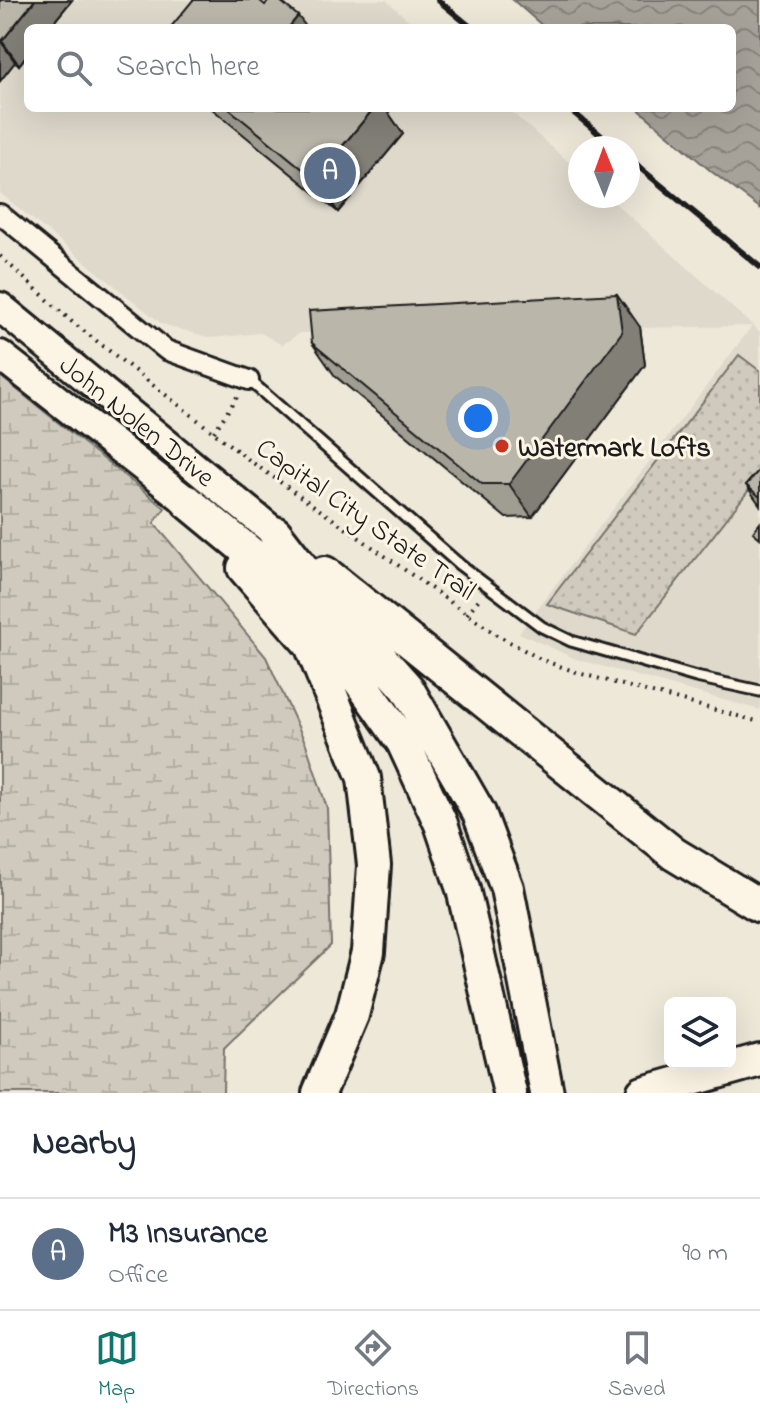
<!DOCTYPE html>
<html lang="en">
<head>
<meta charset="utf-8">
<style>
  :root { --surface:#fff; --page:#f6f6f7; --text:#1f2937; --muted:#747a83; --line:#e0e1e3; --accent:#0f766e }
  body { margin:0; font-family:"Indie Flower",sans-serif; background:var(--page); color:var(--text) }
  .controls { position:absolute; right:24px; bottom:24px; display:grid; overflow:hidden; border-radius:12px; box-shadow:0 8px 32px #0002 }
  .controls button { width:72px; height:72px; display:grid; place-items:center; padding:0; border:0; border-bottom:2px solid var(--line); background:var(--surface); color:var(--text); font:40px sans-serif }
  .compass { position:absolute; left:568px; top:136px; width:72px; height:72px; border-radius:50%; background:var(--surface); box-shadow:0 8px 32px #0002; rotate:359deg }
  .you { position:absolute; left:478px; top:418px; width:28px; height:28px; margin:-20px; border:6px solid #fff; border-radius:50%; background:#1a73e8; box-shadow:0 0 0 12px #1a73e833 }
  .badge { display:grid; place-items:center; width:52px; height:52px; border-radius:50%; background:var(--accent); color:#fff; font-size:26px; font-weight:700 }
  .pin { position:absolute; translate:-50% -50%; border:4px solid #fff; box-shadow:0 2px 8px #0006 }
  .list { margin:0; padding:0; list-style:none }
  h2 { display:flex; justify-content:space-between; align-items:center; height:104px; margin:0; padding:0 32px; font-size:34px }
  h2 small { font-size:26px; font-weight:400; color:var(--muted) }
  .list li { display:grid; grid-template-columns:52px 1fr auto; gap:24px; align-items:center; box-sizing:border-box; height:112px; padding:0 32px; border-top:2px solid var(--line) }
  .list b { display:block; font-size:30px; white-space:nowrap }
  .list p { margin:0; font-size:26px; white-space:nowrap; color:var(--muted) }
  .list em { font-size:26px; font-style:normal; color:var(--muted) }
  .icon { flex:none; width:44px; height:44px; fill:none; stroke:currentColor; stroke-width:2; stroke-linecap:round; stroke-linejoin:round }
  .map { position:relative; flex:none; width:760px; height:1093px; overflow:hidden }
  .search { position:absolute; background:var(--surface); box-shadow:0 8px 32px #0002; left:24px; right:24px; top:24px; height:88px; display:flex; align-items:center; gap:20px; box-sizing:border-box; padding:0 28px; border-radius:12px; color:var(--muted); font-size:30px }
  .sheet { height:216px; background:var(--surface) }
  nav { display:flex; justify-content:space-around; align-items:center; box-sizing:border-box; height:112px; border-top:2px solid var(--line); background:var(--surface); font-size:22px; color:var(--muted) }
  nav a { display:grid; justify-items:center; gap:4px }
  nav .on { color:var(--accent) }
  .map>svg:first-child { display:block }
  .built { fill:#ded9cb }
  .grass { fill:url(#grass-dots); stroke:#76736c; stroke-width:2 }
  .wetland { fill:url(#wetland-marsh); stroke:#76736c; stroke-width:2 }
  .water { fill:url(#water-waves); stroke:#6f6c67; stroke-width:2 }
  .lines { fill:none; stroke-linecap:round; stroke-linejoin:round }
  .lane-casing { stroke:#1c1c1c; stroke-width:15 }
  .street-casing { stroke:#1c1c1c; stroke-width:24 }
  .primary-casing { stroke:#1c1c1c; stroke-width:34 }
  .highway-casing { stroke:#1c1c1c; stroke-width:38 }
  .path { stroke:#1c1c1c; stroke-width:4; stroke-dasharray:2 6; stroke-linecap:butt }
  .lane { stroke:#fcf5e5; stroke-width:9 }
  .street { stroke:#fcf5e5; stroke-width:18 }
  .primary { stroke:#fcf5e5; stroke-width:28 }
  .highway { stroke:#fcf5e5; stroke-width:32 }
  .rail { stroke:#1c1c1c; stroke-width:6 }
  .wall { fill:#a09d92; stroke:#1c1c1c; stroke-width:2 }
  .shaded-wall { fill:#827f77; stroke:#1c1c1c; stroke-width:2 }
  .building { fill:#bab6aa; stroke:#1c1c1c; stroke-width:2 }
  .poi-dot { fill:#c8321e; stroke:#fcf5e5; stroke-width:3 }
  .labels { text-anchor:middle; stroke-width:6; stroke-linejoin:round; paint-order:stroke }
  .street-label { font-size:28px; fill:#1c1c1c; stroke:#fcf5e5 }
  .poi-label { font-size:28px; font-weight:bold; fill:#1c1c1c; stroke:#fcf5e5; text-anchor:start }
</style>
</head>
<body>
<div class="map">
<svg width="760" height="1093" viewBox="0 0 760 1093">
  <defs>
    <pattern id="grass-dots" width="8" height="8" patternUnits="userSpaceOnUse" patternTransform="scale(2)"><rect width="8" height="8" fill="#cfcabd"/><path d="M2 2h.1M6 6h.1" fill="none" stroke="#b1ada2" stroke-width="1.8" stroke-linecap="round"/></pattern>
    <pattern id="wetland-marsh" width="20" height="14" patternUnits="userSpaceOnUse" patternTransform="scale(2)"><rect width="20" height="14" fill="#cfcabd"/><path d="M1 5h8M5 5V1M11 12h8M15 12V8" fill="none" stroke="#b1ada2"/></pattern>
    <pattern id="water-waves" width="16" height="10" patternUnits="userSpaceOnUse" patternTransform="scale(2)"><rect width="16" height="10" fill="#a7a299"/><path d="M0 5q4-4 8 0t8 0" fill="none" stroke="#87837c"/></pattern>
  </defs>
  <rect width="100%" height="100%" fill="#eee8d9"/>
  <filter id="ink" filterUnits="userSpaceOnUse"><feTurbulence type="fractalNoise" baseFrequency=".0125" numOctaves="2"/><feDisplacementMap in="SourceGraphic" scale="16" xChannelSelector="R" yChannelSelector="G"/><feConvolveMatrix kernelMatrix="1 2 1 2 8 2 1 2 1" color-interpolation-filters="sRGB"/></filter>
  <g filter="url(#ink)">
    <!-- built -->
    <path class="built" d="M 0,0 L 386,0 L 417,28 L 28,28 L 28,108 L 507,108 L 580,172 L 580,196 L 607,196 L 760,332 L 760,710 L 576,659 L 519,633 L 752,326 L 300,333 L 282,345 L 261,333 L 211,338 L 162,324 L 0,193 Z"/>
    <!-- grass -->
    <path class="grass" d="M 739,355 L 760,371 L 760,476 L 636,634 L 547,604 Z"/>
    <!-- wetland -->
    <path class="wetland" d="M 0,376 L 165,508 L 154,523 L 266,657 L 306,744 L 327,808 L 331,945 L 224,1048 L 223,1093 L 0,1093 Z"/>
    <!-- water -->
    <path class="water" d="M 513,0 L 760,0 L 760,208 L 712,172 L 637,108 L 732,108 L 732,28 L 545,28 Z"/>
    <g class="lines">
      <defs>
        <path id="lane" d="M 249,380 L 460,565 L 542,627 L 571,641 L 696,677 L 760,691"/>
        <path id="street" d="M 0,214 L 166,350 L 249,380"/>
        <path id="primary" d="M 0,307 L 275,533
          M 0,355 L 188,502"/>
        <path id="highway" d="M 188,502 L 297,592 L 403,742 L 441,824 L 463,889 L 510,1093
          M 275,533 L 316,586 L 407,688 L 479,813 L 507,888 L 547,1093
          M 244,568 L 311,645 L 364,778 L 374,865 L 368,952 L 352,1015 L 319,1093
          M 325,573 L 674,854 L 760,906
          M 643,1093 L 760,1060"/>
      </defs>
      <!-- lane casing -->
      <use href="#lane" class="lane-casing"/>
      <!-- street casing -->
      <use href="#street" class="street-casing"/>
      <!-- primary casing -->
      <use href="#primary" class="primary-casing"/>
      <!-- highway casing -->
      <use href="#highway" class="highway-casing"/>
      <!-- path -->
      <path class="path" d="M 0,256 L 71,321 L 249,460 L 497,635 L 542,660 L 582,674 L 760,722
        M 214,432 L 239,394
        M 467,614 L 479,599"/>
      <!-- lane -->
      <use href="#lane" class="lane"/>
      <!-- street -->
      <use href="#street" class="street"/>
      <!-- primary -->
      <use href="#primary" class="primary"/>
      <!-- highway -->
      <use href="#highway" class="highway"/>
      <!-- rail -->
      <path class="rail" d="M 438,0 L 472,28
        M 568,108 L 616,148
        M 628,158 L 760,267"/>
    </g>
    <!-- wall -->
    <path class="wall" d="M 0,0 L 72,0 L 19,65 L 15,62 L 0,81 Z
      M 211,108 L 385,108 L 403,134 L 338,212 Z
      M 640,327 L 645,365 L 532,517 L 506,518 L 335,376 L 312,343 Z
      M 760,469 L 760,505 L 746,485 Z"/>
    <!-- shaded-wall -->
    <path class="shaded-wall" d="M 35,0 L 72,0 L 49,28 L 28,28 L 28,54 L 19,65 L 2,41 Z
      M 298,16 L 307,28 L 290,28 L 289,27 Z
      M 0,40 L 15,62 L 0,81 Z
      M 374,108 L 385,108 L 403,134 L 338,212 L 315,179 Z
      M 617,294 L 640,327 L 645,365 L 532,517 L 509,484 Z"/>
    <!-- building -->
    <path class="building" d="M 0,0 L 35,0 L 2,41 L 0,39 Z
      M 193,0 L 259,0 L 265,5 L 269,0 L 279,0 L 298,16 L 289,27 L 291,28 L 170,28 Z
      M 228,108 L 374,108 L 315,179 Z
      M 617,294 L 622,332 L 509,484 L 482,484 L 312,343 L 309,311 Z
      M 760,469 L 760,497 L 746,485 Z
      M 760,523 L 760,538 L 753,532 Z"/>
  </g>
  <!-- markers -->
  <circle class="poi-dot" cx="502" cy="446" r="8"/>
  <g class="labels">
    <!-- street labels -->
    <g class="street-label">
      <text transform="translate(138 420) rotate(39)" y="10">John Nolen Drive</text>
      <text transform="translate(367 518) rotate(35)" y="10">Capital City State Trail</text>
    </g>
    <!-- poi labels -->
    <g class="poi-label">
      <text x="518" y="456">Watermark Lofts</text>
    </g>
  </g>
</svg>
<div class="controls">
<button><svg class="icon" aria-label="layers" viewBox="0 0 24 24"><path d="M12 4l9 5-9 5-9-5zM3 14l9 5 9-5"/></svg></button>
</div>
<svg class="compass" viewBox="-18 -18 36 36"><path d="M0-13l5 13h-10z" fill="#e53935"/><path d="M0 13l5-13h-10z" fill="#747a83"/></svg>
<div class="you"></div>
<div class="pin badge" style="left:330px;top:173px;background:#5c6f8a">A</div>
<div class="search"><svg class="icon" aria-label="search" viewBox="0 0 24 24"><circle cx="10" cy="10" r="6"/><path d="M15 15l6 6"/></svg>Search here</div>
</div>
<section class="sheet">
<h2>Nearby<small></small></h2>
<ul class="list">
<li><span class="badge" style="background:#5c6f8a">A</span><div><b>M3 Insurance</b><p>Office</p></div><em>90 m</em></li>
</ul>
</section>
<nav>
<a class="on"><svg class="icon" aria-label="map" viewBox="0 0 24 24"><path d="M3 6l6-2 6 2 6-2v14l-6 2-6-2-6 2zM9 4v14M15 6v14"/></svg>Map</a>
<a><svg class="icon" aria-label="directions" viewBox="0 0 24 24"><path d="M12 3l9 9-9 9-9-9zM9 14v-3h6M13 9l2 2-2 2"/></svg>Directions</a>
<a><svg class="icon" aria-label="saved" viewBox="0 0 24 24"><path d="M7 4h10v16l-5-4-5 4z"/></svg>Saved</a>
</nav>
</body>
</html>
